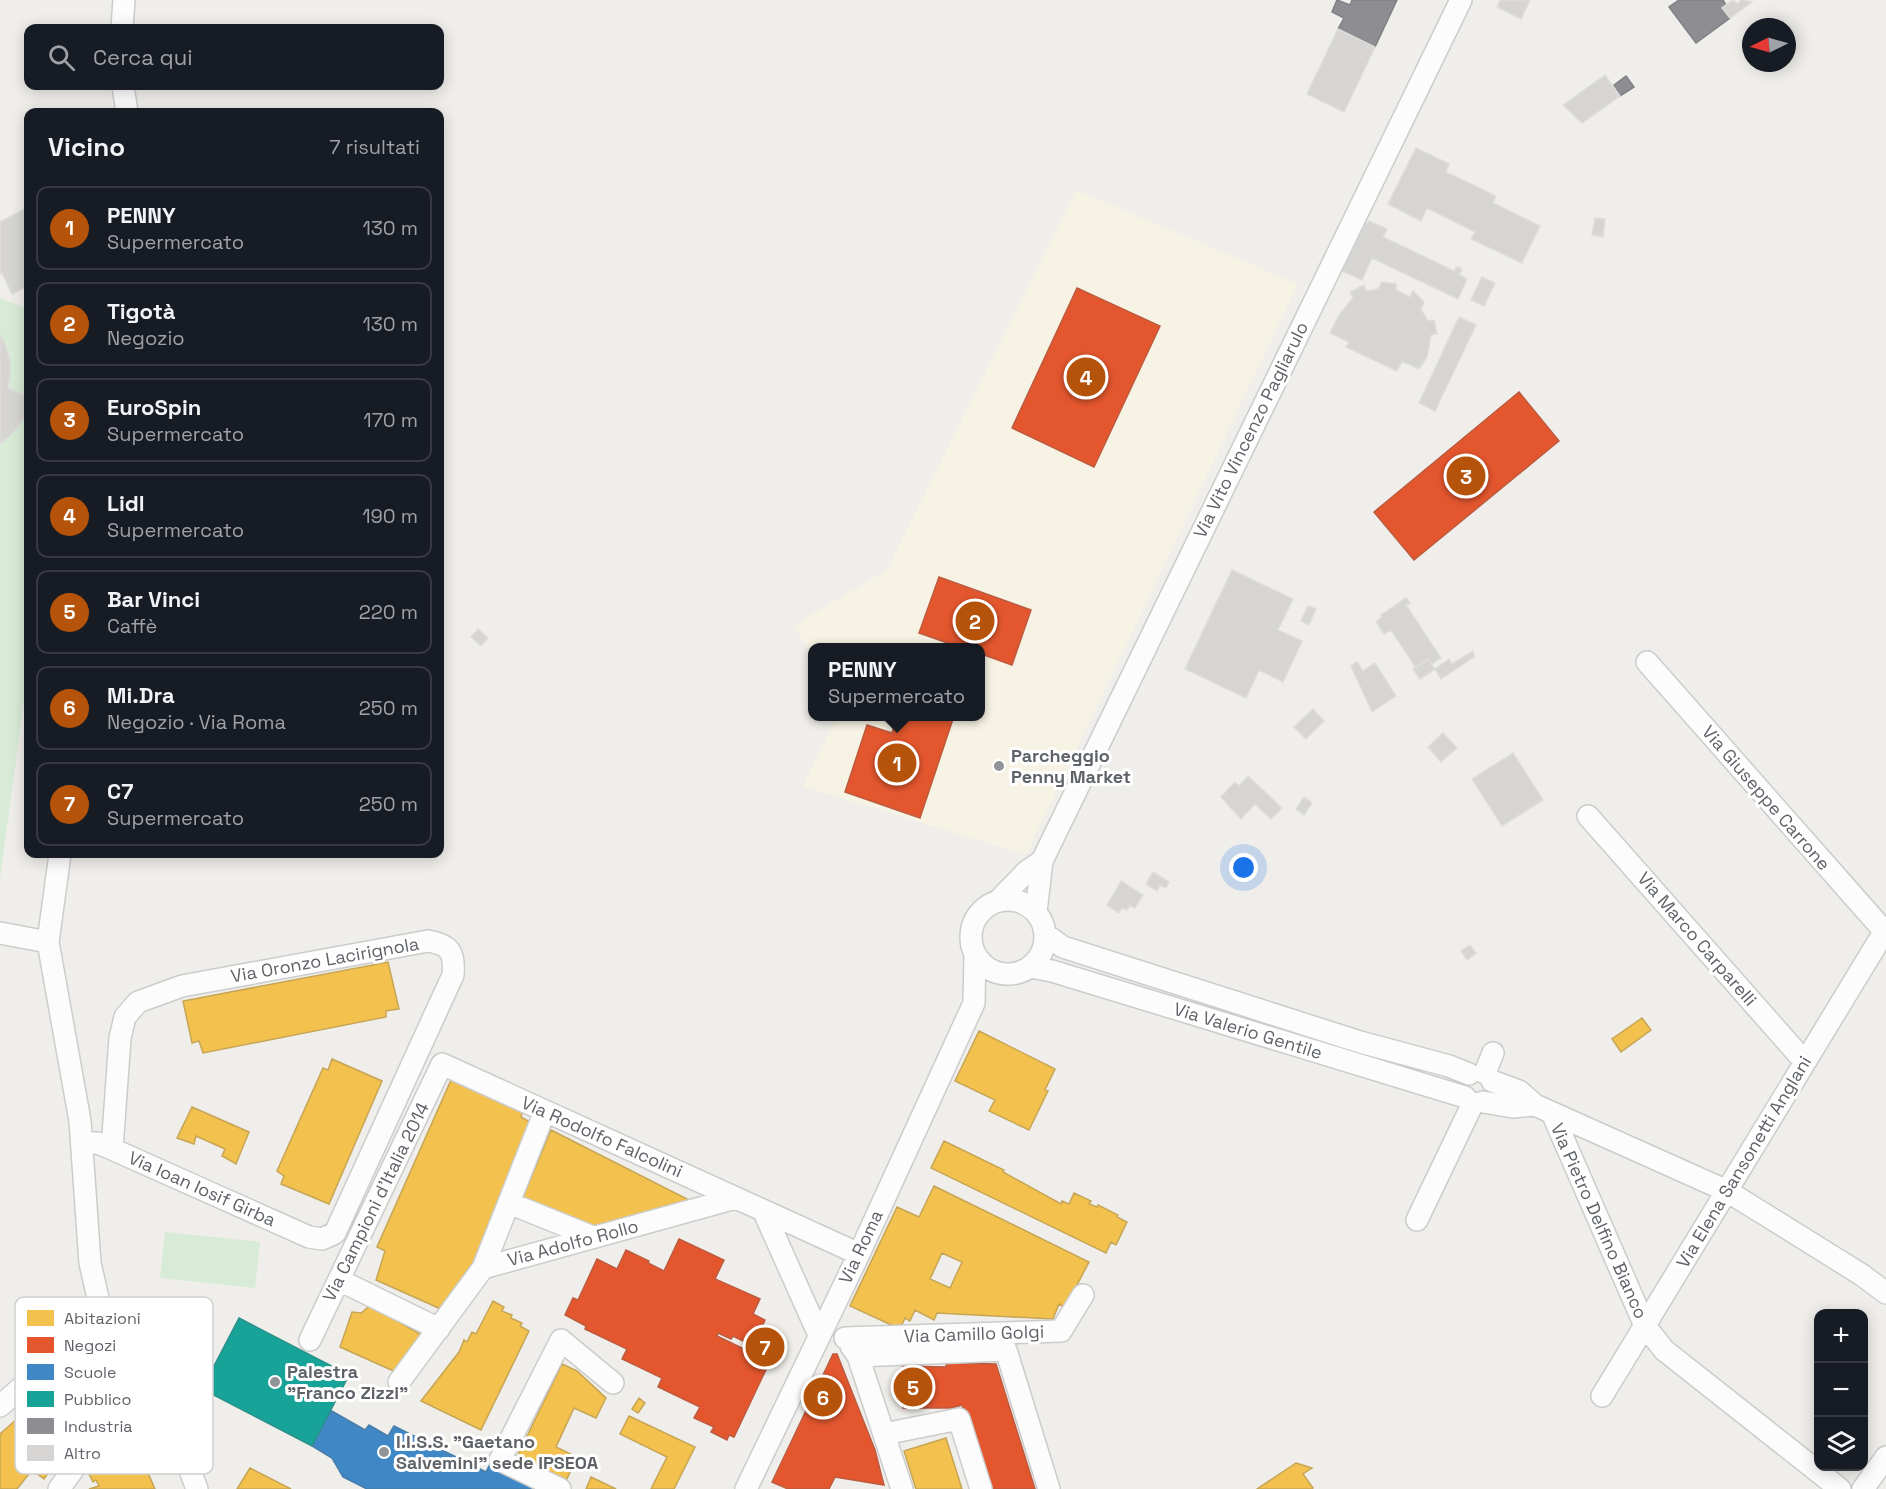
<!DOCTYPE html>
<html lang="it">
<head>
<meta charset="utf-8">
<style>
  :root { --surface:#171b24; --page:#242831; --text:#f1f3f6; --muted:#9ea1a6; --line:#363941; --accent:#b45309 }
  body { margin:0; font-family:"Space Grotesk",sans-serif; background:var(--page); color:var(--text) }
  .controls { position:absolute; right:18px; bottom:18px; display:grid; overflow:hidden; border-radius:12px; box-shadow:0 3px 15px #0003 }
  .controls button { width:54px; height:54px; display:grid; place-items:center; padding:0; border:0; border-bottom:2px solid var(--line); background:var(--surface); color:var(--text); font:30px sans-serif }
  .compass { position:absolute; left:1742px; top:18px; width:54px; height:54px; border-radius:50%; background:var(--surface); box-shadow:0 3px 15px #0003; rotate:265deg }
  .you { position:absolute; left:1244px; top:868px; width:21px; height:21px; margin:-15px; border:4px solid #fff; border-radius:50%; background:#1a73e8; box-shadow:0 0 0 9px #1a73e833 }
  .badge { display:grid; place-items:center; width:39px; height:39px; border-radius:50%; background:var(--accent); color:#fff; font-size:20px; font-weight:700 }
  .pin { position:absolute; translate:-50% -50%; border:3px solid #fff; box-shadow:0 2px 6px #0006 }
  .popup { position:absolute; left:808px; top:643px; width:177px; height:78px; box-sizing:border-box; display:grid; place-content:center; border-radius:12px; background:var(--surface); filter:drop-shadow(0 2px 4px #0005); font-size:20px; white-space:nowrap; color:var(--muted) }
  .popup b { font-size:22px; color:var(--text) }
  .popup::after { content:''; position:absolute; left:50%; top:100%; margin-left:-12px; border:12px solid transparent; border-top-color:var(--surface) }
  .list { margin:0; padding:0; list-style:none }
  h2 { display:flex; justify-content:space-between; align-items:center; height:78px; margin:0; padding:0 24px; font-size:26px }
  h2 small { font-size:20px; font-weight:400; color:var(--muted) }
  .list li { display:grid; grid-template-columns:39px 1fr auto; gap:18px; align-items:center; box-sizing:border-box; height:84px; margin:0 12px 12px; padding:0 12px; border:2px solid var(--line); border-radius:12px }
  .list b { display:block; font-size:22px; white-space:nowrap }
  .list p { margin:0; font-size:20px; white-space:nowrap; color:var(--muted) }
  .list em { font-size:20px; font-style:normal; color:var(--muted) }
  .icon { flex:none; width:33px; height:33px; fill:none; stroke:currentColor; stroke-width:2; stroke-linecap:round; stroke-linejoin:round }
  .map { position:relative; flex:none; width:1886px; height:1489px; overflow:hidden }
  .search { position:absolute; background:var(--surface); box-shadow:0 3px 15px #0003; left:24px; top:24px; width:420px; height:66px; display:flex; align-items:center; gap:15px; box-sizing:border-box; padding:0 21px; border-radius:12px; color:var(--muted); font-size:22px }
  .panel { position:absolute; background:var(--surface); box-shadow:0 3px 15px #0003; left:24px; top:108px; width:420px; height:750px; border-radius:12px }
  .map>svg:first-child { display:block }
  .commercial { fill:#f7f3e4 }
  .green { fill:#d8ebd6 }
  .homes { fill:#f2c14e; stroke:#c6a556; stroke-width:1.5; fill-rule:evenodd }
  .shops { fill:#e4572e; stroke:#bc5b3f; stroke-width:1.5; fill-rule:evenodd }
  .schools { fill:#3f88c5; stroke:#497da9; stroke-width:1.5 }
  .public { fill:#17a398; stroke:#2d908a; stroke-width:1.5 }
  .industry { fill:#8d8d92; stroke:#7f8085; stroke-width:1.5 }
  .building { fill:#d6d5d3; stroke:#deddd9; stroke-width:1.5 }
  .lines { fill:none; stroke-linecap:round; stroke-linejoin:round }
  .minor-casing { stroke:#cbcccc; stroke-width:24 }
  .minor { stroke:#fdfcfc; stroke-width:21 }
  .poi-dot { fill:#919496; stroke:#fff; stroke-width:2 }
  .labels { text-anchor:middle; stroke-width:6; stroke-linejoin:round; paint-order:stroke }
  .street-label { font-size:18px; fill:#5f6368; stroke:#fff }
  .poi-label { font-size:18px; font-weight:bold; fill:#5f6368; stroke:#fff; text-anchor:start }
  .key { fill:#fff; stroke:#cfd0d2; stroke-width:1.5 }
  .key-label { font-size:16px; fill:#5f6368 }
</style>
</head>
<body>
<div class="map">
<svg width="1886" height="1489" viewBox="0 0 1886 1489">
  <rect width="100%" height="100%" fill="#efeeea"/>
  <!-- commercial -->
  <path class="commercial" d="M 1076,190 L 1298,284 L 1026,855 L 803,786 L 837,717 L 981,716 L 981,648 L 813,648 L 813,659 L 794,625 L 887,570 Z"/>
  <!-- green -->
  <path class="green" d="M 0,298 L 28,309 L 28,693 L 25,693 L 0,879 Z
    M 165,1232 L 260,1242 L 255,1288 L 160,1278 Z"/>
  <!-- homes -->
  <path class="homes" d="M 388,962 L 399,1009 L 386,1011 L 386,1017 L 203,1053 L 199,1041 L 192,1043 L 183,1001 Z
    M 1642,1018 L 1651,1030 L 1621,1052 L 1612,1039 Z
    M 979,1031 L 1055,1069 L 1045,1090 L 1048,1091 L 1029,1130 L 989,1111 L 995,1100 L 955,1081 Z
    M 332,1059 L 382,1081 L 329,1204 L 281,1184 L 284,1176 L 277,1171 L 323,1068 L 328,1070 Z
    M 451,1080 L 523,1110 L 521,1117 L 530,1122 L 479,1260 L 443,1310 L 376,1280 L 385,1251 L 377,1247 Z
    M 192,1107 L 249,1132 L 236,1164 L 222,1156 L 225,1149 L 196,1136 L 194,1144 L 177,1138 Z
    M 551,1130 L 691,1201 L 591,1228 L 522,1199 Z
    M 944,1141 L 1004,1170 L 1003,1172 L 1061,1204 L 1062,1201 L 1069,1204 L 1074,1193 L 1091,1201 L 1089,1204 L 1097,1207 L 1098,1205 L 1118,1215 L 1117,1217 L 1127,1222 L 1116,1245 L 1111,1242 L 1106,1253 L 931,1168 Z
    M 934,1186 L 1089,1262 L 1065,1308 L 1059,1304 L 1053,1319 L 937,1313 L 934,1320 L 915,1310 L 910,1321 L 905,1318 L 900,1329 L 850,1306 L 897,1207 L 919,1217 ZM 942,1253 L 962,1262 L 950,1288 L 930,1279 Z
    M 493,1301 L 504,1307 L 502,1311 L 512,1315 L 511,1318 L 522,1323 L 520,1326 L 529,1331 L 481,1430 L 421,1401 L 459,1352 L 464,1340 L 467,1342 L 472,1332 L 476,1334 Z
    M 371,1305 L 423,1336 L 398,1373 L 340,1347 L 352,1312 L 361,1313 Z
    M 562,1364 L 577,1371 L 606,1398 L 596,1418 L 574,1408 L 556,1447 L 577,1457 L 565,1483 L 516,1459 Z
    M 74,1369 L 107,1392 L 44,1479 L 32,1470 L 17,1489 L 0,1489 L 0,1434 Z
    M 639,1398 L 645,1403 L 638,1413 L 632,1409 Z
    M 629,1416 L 695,1447 L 674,1489 L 651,1489 L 667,1457 L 620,1434 Z
    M 139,1429 L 154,1462 L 145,1466 L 155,1489 L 89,1489 L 99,1486 L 96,1480 L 93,1482 L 89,1474 L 97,1463 L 117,1454 L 111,1442 Z
    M 946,1438 L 962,1489 L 916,1489 L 904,1451 Z
    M 1296,1463 L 1312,1468 L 1303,1474 L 1313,1488 L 1312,1489 L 1257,1489 Z
    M 250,1468 L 291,1489 L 237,1489 Z
    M 591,1477 L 616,1489 L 586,1489 Z"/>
  <!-- shops -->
  <path class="shops" d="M 1077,288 L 1160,326 L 1094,467 L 1012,428 Z
    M 1519,392 L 1559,441 L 1414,560 L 1374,512 Z
    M 939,577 L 1031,610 L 1012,665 L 981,654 L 981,648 L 962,648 L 919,633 Z
    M 897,716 L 954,716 L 920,818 L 845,792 L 867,725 L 892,733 Z
    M 679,1239 L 724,1260 L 715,1279 L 760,1299 L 753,1314 L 765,1320 L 761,1329 L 781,1338 L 734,1437 L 729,1435 L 727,1440 L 711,1432 L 714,1427 L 694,1418 L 700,1407 L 658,1387 L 662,1378 L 622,1359 L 627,1349 L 585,1329 L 586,1326 L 565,1315 L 573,1298 L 578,1300 L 597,1259 L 617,1269 L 626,1250 L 649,1261 L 648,1263 L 664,1271 ZM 718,1333 L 731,1339 L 733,1336 L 745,1342 L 744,1344 L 750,1347 L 748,1351 L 717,1336 Z
    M 833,1354 L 837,1354 L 875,1450 L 884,1485 L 835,1477 L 829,1489 L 788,1489 L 772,1482 Z
    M 946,1363 L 996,1364 L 1035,1489 L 989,1489 L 962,1405 L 952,1408 L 903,1408 L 903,1366 L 946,1367 Z"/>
  <!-- schools -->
  <path class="schools" d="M 330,1410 L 365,1430 L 369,1425 L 388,1436 L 394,1426 L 486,1472 L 490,1464 L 541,1489 L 367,1489 L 343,1477 L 332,1458 L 312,1446 Z"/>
  <!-- public -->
  <path class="public" d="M 239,1318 L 349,1375 L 312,1446 L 202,1389 Z"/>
  <!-- industry -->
  <path class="industry" d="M 1337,0 L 1350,5 L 1352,0 L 1397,0 L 1375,47 L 1338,29 L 1344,18 L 1332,12 Z
    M 1679,0 L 1723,0 L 1726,5 L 1722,8 L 1730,18 L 1696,43 L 1669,7 Z
    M 1626,76 L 1634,87 L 1620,96 L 1613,86 Z"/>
  <!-- building -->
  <path class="building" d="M 1500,0 L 1530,0 L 1521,19 L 1497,7 Z
    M 1733,0 L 1738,4 L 1741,0 L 1752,2 L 1730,18 L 1722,8 Z
    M 1338,29 L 1375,47 L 1344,112 L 1307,94 Z
    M 1605,75 L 1620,96 L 1582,123 L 1563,105 Z
    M 1416,148 L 1449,164 L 1446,172 L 1496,196 L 1493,203 L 1540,226 L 1522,263 L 1471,239 L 1475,232 L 1427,208 L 1421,221 L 1388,204 Z
    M 28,207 L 28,286 L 12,294 L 2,273 L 0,274 L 0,222 Z
    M 1595,218 L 1605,219 L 1603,237 L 1592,235 Z
    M 1369,221 L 1387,229 L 1383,237 L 1454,271 L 1457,267 L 1460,267 L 1462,271 L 1458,274 L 1467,279 L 1458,299 L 1372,258 L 1362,280 L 1342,271 L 1366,222 L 1368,223 Z
    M 1482,277 L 1495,283 L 1484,306 L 1471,300 Z
    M 1382,282 L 1396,284 L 1396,290 L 1410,297 L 1413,291 L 1424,302 L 1421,309 L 1428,321 L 1434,320 L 1437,334 L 1431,335 L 1427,357 L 1419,369 L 1402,361 L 1397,371 L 1346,347 L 1349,342 L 1330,333 L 1339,315 L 1353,298 L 1350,292 L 1364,285 L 1366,291 L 1378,289 Z
    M 1459,317 L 1476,325 L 1435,411 L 1419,403 Z
    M 0,334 L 6,347 L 10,361 L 10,375 L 8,388 L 28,397 L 28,410 L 26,416 L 10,436 L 0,444 Z
    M 1232,570 L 1293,599 L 1278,630 L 1302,641 L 1283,682 L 1259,670 L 1246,698 L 1185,669 Z
    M 1406,598 L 1410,603 L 1406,605 L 1441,658 L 1432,664 L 1428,659 L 1416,668 L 1391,630 L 1384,634 L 1376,622 L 1382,617 L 1381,615 Z
    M 1308,606 L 1316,609 L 1309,625 L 1301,621 Z
    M 478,629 L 488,638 L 481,646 L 471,637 Z
    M 1473,651 L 1474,657 L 1441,679 L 1435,669 L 1449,659 L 1452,664 Z
    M 1428,659 L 1435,669 L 1420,679 L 1413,669 Z
    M 1357,662 L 1363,671 L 1375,663 L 1396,696 L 1372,712 L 1351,666 Z
    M 1313,709 L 1324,721 L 1306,739 L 1294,727 Z
    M 1443,733 L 1457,748 L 1441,762 L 1428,747 Z
    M 1513,753 L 1543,800 L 1502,826 L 1472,779 Z
    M 1248,776 L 1282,808 L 1271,819 L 1255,804 L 1241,819 L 1221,797 L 1235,782 L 1239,786 Z
    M 1304,797 L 1312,803 L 1304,815 L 1296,809 Z
    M 1153,872 L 1169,882 L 1166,888 L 1160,885 L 1157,891 L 1146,884 Z
    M 1121,881 L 1143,895 L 1135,908 L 1130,905 L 1127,910 L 1122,908 L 1119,913 L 1107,905 Z
    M 1470,945 L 1476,953 L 1467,960 L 1461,951 Z"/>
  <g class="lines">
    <defs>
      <path id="minor" d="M 122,28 L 124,0
        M 123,86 L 127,112
        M 1647,662 L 1886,933
        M 1588,816 L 1805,1062
        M 60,854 L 48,942 L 80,1121 L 90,1263 L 106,1333 L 122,1365 L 187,1462 L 197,1489
        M 1042,861 L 1461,0
        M971 937a37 37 0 1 1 74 0a37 37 0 1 1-74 0Z
        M 998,901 L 1026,872 L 1042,861 L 1036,912
        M 0,933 L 48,942
        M 1045,934 L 1063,947 L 1360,1042 L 1449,1066 L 1469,1074
        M 1030,967 L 1052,971 L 1465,1097
        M 1485,1073 L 1493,1053
        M 1483,1102 L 1513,1107 L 1535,1105 L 1519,1091 L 1492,1081
        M 1535,1105 L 1727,1191 L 1862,1275 L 1886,1293
        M 1552,1113 L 1645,1326 L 1664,1350 L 1840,1489
        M 82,1143 L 98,1143 L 112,1149 L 309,1237 L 322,1239 L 335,1233 L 453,975 C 455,952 450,945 428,941 L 182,986 L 138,1002 L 125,1017 L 120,1038 L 112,1149
        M 509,1203 L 593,1237
        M 763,1210 L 819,1335
        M 1417,1220 L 1473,1103
        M 483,1268 L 736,1198
        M 339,1280 L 439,1329
        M 845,1338 L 1061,1331 L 1083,1295
        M 310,1340 L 442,1064 L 859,1254
        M 851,1346 L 858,1356 L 902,1489
        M 858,1356 L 1006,1350 L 1049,1489
        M 399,1382 L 483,1268 L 545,1111
        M 1602,1396 L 1886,929
        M 0,1406 L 81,1336 L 106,1333
        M 884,1434 L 959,1419 L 981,1489
        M 59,1489 L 135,1384
        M 560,1489 L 500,1460 L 561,1340 L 613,1383
        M 746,1489 L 859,1254 L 974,1003 L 975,955
        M 1863,1489 L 1886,1457"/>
    </defs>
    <!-- minor casing -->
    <use href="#minor" class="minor-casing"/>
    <!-- minor -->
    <use href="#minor" class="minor"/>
  </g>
  <!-- markers -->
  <g class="poi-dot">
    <circle cx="999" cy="766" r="6"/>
    <circle cx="275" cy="1382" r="6"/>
    <circle cx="384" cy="1452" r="6"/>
  </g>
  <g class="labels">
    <!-- street labels -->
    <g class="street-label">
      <text transform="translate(1251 430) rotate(-64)" y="6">Via Vito Vincenzo Pagliarulo</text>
      <text transform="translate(1766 798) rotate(49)" y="6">Via Giuseppe Carrone</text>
      <text transform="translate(1697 939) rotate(49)" y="6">Via Marco Carparelli</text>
      <text transform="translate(325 960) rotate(-10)" y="6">Via Oronzo Lacirignola</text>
      <text transform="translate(1248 1031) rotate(17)" y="6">Via Valerio Gentile</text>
      <text transform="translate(602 1137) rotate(24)" y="6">Via Rodolfo Falcolini</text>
      <text transform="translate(1744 1162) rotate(-59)" y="6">Via Elena Sansonetti Anglani</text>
      <text transform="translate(202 1189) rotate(24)" y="6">Via Ioan Iosif Girba</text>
      <text transform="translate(376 1202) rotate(-64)" y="6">Via Campioni d'Italia 2014</text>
      <text transform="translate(1599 1221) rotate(66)" y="6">Via Pietro Delfino Bianco</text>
      <text transform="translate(573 1243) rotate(-15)" y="6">Via Adolfo Rollo</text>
      <text transform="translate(861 1247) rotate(-65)" y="6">Via Roma</text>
      <text transform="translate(974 1334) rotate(-2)" y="6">Via Camillo Golgi</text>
    </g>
    <!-- poi labels -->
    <g class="poi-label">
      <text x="1011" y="762">Parcheggio<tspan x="1011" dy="21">Penny Market</tspan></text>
      <text x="287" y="1378">Palestra<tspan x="287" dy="21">"Franco Zizzi"</tspan></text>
      <text x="396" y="1448">I.I.S.S. "Gaetano<tspan x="396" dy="21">Salvemini" sede IPSEOA</tspan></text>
    </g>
  </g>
  <!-- legend -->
  <rect x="15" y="1297" width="198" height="177" rx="9" class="key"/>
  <rect x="27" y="1310" width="27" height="16" fill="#f2c14e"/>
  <rect x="27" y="1337" width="27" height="16" fill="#e4572e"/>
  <rect x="27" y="1364" width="27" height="16" fill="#3f88c5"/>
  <rect x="27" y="1391" width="27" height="16" fill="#17a398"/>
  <rect x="27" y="1418" width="27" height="16" fill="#8d8d92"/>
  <rect x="27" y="1445" width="27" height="16" fill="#d6d5d3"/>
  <g class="key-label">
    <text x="64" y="1324">Abitazioni</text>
    <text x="64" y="1351">Negozi</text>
    <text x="64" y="1378">Scuole</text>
    <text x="64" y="1405">Pubblico</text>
    <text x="64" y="1432">Industria</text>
    <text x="64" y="1459">Altro</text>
  </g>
</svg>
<div class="controls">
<button>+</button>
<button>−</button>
<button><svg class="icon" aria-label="layers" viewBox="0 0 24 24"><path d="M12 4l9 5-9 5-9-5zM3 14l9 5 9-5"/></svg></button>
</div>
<svg class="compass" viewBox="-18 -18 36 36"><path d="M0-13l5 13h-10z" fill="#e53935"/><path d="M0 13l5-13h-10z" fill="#9ea1a6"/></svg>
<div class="you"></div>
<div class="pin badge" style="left:897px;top:763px">1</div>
<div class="popup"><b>PENNY</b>Supermercato</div>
<div class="pin badge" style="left:975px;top:621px">2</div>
<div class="pin badge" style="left:1466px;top:476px">3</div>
<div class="pin badge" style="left:1086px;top:377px">4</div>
<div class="pin badge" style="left:913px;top:1387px">5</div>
<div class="pin badge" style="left:823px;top:1397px">6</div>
<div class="pin badge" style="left:765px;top:1347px">7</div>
<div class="search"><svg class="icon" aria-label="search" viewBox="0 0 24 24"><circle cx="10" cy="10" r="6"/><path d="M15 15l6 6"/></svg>Cerca qui</div>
<section class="panel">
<h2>Vicino<small>7 risultati</small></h2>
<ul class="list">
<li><span class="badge">1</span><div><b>PENNY</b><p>Supermercato</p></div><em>130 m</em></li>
<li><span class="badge">2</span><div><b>Tigotà</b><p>Negozio</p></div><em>130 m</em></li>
<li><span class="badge">3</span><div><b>EuroSpin</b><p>Supermercato</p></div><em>170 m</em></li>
<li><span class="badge">4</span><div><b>Lidl</b><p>Supermercato</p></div><em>190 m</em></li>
<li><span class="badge">5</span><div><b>Bar Vinci</b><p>Caffè</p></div><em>220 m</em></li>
<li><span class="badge">6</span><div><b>Mi.Dra</b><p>Negozio · Via Roma</p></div><em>250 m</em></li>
<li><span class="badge">7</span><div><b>C7</b><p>Supermercato</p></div><em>250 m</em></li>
</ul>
</section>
</div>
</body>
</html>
